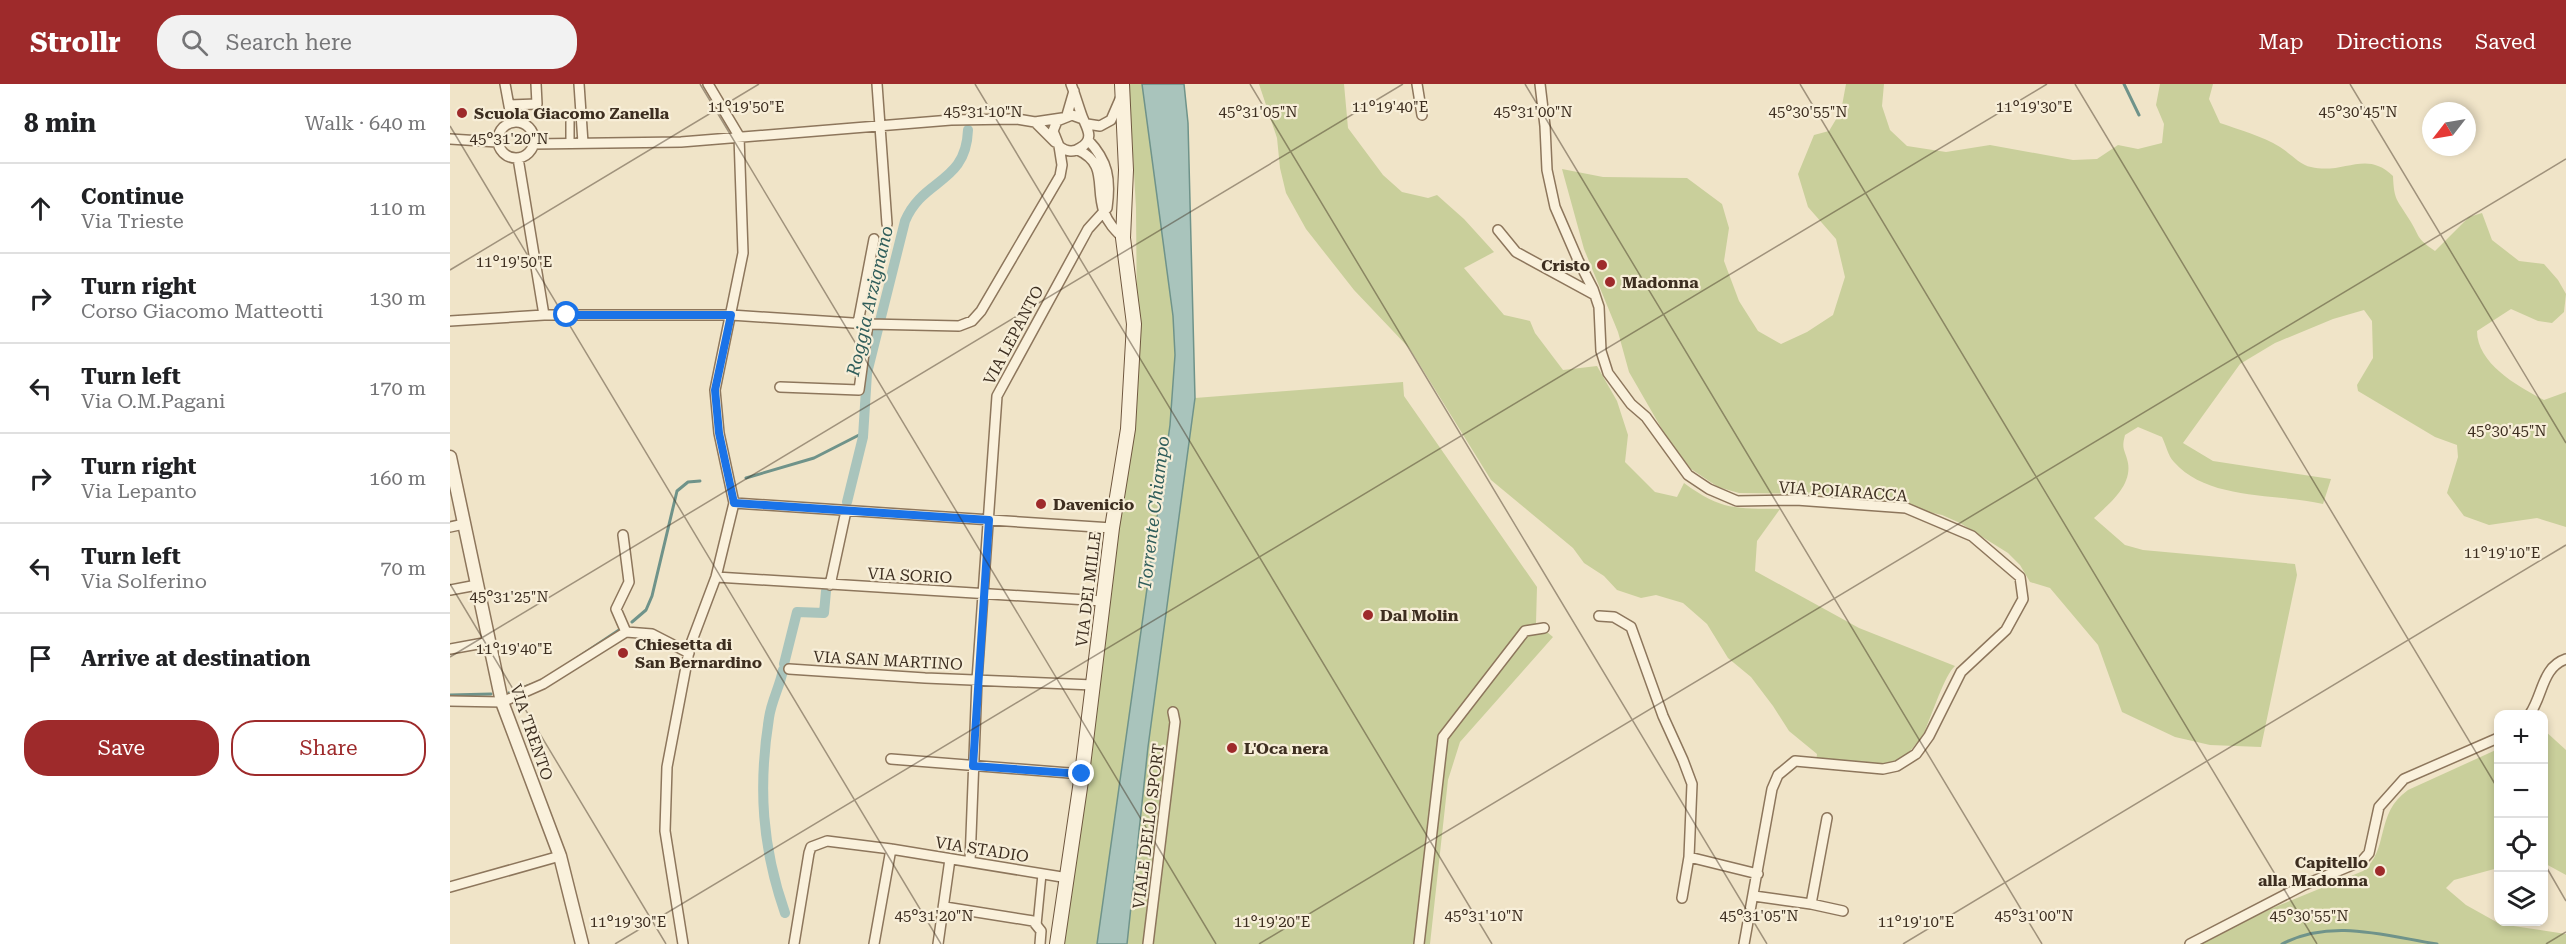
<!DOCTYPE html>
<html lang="en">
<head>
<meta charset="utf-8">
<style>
  :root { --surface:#fff; --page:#f2f2f2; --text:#202124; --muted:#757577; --line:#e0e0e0; --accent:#9e2a2b }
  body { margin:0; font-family:"Roboto Serif",serif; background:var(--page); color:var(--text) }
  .controls { position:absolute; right:18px; bottom:18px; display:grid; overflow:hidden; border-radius:12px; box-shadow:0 3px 9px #0003 }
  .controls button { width:54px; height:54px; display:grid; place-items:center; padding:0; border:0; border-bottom:2px solid var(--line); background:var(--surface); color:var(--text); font:30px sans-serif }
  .compass { position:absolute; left:1972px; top:18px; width:54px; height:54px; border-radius:50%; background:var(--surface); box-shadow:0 3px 9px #0003; rotate:239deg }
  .stop { position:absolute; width:18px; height:18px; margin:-14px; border:4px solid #1a73e8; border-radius:50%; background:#fff }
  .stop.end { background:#1a73e8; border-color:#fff; box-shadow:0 2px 6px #0008 }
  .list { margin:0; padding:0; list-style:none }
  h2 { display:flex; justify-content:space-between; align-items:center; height:78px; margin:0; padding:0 24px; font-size:26px }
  h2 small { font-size:20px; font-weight:400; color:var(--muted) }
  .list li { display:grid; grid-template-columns:39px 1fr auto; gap:18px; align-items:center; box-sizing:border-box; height:90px; padding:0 24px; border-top:2px solid var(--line) }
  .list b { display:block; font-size:22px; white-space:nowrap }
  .list p { margin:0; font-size:20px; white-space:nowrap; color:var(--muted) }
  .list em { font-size:20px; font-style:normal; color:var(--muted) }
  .actions { display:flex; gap:12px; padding:18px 24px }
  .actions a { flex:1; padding:14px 0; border:2px solid var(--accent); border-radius:24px; text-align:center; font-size:21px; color:var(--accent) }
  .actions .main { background:var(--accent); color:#fff }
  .icon { flex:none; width:33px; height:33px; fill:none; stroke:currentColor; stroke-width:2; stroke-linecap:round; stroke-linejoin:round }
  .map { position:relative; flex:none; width:2116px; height:860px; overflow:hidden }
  header { display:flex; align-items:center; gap:36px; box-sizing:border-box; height:84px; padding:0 30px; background:var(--accent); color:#fff }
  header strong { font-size:28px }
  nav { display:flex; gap:33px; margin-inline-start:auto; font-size:21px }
  .search { width:420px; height:54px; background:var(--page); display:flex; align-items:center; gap:15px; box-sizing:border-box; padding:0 21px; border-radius:24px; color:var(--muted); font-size:22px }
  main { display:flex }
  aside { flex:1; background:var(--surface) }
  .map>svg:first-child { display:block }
  .green { fill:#c9cf9b }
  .water { fill:#a9c4bc; stroke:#6f938a; stroke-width:1.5 }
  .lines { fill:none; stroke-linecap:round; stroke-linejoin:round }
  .stream { stroke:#6f938a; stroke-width:3 }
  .canal { stroke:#a9c4bc; stroke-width:10 }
  .pedestrian-casing { stroke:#8d765c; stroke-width:10 }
  .minor-casing { stroke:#8d765c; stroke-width:12 }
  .tertiary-casing { stroke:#8d765c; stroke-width:15 }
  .secondary-casing { stroke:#6f573f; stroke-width:16 }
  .pedestrian { stroke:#faf1dc; stroke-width:7 }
  .minor { stroke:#faf1dc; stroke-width:9 }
  .tertiary { stroke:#faf1dc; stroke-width:12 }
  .secondary { stroke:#faf1dc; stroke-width:14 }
  .route { stroke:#1a73e8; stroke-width:8 }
  .ticks { fill:none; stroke:#3d2e20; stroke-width:1.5; stroke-opacity:0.45 }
  .poi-dot { fill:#9e2a2b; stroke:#f7eed8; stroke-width:2 }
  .labels { text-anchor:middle; stroke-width:4.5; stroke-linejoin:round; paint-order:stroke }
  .poi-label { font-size:16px; font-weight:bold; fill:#3d2e20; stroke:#f7eed8; text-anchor:start }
  .street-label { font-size:16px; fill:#3d2e20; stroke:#f7eed8 }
  .water-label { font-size:18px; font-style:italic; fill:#2f5d5a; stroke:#f7eed8 }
  .ticks-label { font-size:15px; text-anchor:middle; fill:#3d2e20; stroke:#f7eed8; stroke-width:4.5; stroke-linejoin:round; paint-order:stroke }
</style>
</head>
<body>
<header>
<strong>Strollr</strong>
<div class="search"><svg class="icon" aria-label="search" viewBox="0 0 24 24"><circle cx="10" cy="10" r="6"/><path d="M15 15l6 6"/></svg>Search here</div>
<nav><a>Map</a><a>Directions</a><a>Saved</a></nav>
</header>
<main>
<aside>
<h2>8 min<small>Walk · 640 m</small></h2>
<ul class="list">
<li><svg class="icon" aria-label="ahead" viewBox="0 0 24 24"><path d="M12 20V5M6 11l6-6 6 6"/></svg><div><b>Continue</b><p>Via Trieste</p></div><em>110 m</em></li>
<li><svg class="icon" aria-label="right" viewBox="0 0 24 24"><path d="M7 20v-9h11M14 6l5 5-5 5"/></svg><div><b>Turn right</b><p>Corso Giacomo Matteotti</p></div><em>130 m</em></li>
<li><svg class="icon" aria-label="left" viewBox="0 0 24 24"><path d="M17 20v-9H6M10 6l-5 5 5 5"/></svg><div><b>Turn left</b><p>Via O.M.Pagani</p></div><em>170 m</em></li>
<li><svg class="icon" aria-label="right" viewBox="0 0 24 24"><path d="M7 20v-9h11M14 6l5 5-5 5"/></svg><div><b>Turn right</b><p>Via Lepanto</p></div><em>160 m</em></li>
<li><svg class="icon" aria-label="left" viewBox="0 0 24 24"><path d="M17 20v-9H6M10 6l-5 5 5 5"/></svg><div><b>Turn left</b><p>Via Solferino</p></div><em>70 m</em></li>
<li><svg class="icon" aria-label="arrive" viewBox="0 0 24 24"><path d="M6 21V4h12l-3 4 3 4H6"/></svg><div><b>Arrive at destination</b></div></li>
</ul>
<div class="actions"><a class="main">Save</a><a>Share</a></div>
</aside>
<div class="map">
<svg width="2116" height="860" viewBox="0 0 2116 860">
  <rect width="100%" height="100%" fill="#f0e4c8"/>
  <!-- green -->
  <path class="green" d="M 679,0 L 692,0 L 723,232 L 725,271 L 720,341 L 647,860 L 607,860 L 687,240 L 686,124 Z
    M 809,0 L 894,0 L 898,44 L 933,91 L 952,108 L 978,114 L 987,111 L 1014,135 L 1044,168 L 1014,184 L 1054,231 L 1080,237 L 1085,249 L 1113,286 L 1147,282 L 1167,317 L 1178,351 L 1175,378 L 1205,408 L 1227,413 L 1234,399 C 1272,427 1286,424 1330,425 L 1307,457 L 1305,487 L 1409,544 L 1505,582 C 1495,590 1481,633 1474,649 C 1467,661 1455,671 1447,682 L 1366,678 L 1367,670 L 1339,647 L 1323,622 L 1301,593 L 1278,574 L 1257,540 L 1233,519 L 1206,511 L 1191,514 L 1167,506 L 1154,492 L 1134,479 L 1123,464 L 1041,396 L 960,265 L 904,206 L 856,145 L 836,109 L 830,84 L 827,54 Z
    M 1396,0 L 1434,0 L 1432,22 L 1440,46 L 1457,62 L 1496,68 L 1540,61 L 1623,76 L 1647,75 L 1668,61 L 1688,65 L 1712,59 L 1714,40 L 1706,21 L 1710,0 L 1763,0 L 1759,15 L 1770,39 C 1790,46 1812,52 1830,63 C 1840,69 1850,81 1861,83 C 1894,91 1916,65 1943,92 C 1944,117 1947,115 1959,135 C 1971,154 1965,153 1985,167 L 2019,133 L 2032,129 L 2042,156 L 2069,177 L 2094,180 L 2108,196 L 2116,210 L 2114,228 L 2102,239 L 2088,237 L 2061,225 L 2027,247 C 2027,280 2069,303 2094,316 L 2116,308 L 2116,443 L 2087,434 L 2039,441 L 2014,432 L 1997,409 L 2008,373 L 2007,361 L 1985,353 L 1908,307 L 1907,301 L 1923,274 L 1922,237 L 1914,226 L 1883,235 L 1825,259 L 1790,280 L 1733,359 L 1763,377 L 1881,395 L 1873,420 C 1827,409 1758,417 1724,378 C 1718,372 1716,361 1712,353 L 1688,343 L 1675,351 C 1671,366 1675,365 1678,379 C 1682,402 1659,420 1644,434 L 1675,461 L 1693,466 L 1845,480 L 1847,491 L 1811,663 L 1760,661 L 1725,653 L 1672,628 L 1648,561 L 1600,504 L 1580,498 L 1570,481 L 1558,469 L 1510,439 L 1492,431 L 1461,424 L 1373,410 L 1289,409 L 1268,403 L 1241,385 L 1217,354 L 1179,288 L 1168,248 L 1134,165 L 1112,85 L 1153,93 L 1237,94 L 1272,120 L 1279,144 L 1274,177 L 1289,217 L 1308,247 L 1331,260 L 1357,248 L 1383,231 L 1395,193 L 1386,155 L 1358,123 L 1348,90 L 1364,51 L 1379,47 L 1391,27 Z
    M 953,298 L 954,312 L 1087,503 L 1086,539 L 1103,553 L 1010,658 L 998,696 L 980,860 L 677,860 L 698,663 L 745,314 Z
    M 2094,646 L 2116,666 L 2116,791 L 2094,779 Z
    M 2048,665 L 2048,784 L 2004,796 L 1996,804 L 2016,821 L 2050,840 L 2116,850 L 2116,860 L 1745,860 L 1825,823 L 1913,787 C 1940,766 1924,730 1958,706 Z"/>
  <!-- water -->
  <path class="water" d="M 692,0 L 734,0 L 738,39 L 745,314 L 698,663 L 677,860 L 647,860 L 720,341 L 725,271 L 723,232 Z"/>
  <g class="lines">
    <!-- stream -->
    <path class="stream" d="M 1674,0 L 1689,31
      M 296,394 L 364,374 L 411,350
      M 182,538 L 196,526 L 202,512 L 227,407 L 238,398 L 250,397
      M 124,576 L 169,546
      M 59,609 L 80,601
      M 0,611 L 41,610
      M 1832,860 C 1881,834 1936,852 1987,860"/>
    <!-- canal -->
    <path class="canal" d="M 397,418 L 413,353 L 417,289 L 455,137 C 473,94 516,100 518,46
      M 334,580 L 347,528 L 374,529 L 376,507
      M 333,586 C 330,602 321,618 319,634 C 308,703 312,763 335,829"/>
    <defs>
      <path id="pedestrian" d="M 120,59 L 120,33
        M 587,841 L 592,790"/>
      <path id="minor" d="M 55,0 L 62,38
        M 129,0 L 133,59
        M 427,0 L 437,140
        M 621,0 C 625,10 628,21 632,32 C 636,43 646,55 630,64 C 623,69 615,67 609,62 L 603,47 L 607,37 L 622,31 L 633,35
        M 967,0 L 972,31
        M 1090,0 L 1095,42 L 1097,86 L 1105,123 L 1128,176 L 1143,205 L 1149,223 L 1151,267 L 1158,289 L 1181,320 L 1196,333 L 1238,391 L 1259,405 L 1287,417 L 1346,416 L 1456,424 L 1522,452 L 1570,493 L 1573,515 L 1556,546 L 1511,588 L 1479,652 L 1466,670 L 1447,682 L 1433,685 L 1345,677 L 1328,691 L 1322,705 L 1294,860
        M 59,21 L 87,20 L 86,0
        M 617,31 L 624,7
        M48 56a18 18 0 1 1 36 0a18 18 0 1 1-36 0Z
        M 585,38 L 605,58
        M 637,40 L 650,42 L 661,36 L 671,13
        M 0,55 L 47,58
        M 83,60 L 231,58 L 501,36 L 567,35 L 585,38 L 612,34
        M 628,66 C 658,80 645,102 654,128 C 658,139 665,146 673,154
        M 68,74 L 94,231
        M 1048,146 L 1066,168 L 1145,211
        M 0,237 L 94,231 L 281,231 L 418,240 L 509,242 L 522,237 L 531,227 L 610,92 L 612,81 L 609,62
        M 408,239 L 424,155
        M 330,303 L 409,306 L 418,240
        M 284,419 L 662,444
        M 0,443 L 14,440
        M 173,451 L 179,498 L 166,525 L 176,548
        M 266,493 L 653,517
        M 380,501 L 396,427
        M 0,506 L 27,501
        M 1149,532 L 1164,533 L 1181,543 L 1213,632 L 1233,676 L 1242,700 L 1239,773 L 1308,790
        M 0,565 L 39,558
        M 339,585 L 475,594 L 643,601
        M 0,617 L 52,618 L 93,600 L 176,548 L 202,550 L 239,569
        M 2080,630 C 2093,611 2092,583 2116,575
        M 441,675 L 632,690
        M 520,778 L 527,596 L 547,312 L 638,145 L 657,124 C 661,95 658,77 638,56
        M 0,803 L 110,772
        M 1304,812 L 1361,820 L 1377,734
        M 1232,814 L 1239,773
        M 1361,820 L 1393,827
        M 495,823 L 583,837 L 591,847 L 590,860
        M 233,860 L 215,747 L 217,683 L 240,562 L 266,493 L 284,419 L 269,349 L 265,306 L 293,169 L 289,52 L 258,0
        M 344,860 L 359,769 L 361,763 L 377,757 L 441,765 L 618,794
        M 424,860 L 441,765
        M 488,860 L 500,775
        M 698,860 L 725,638 L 723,628
        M 969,860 L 993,653 L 1075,547 L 1094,544
        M 1740,860 L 1854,801 L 1912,777 L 1919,769 L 1929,723 L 1954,695 L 2048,654"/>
      <path id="tertiary" d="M 0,373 L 52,618 L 110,772 L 132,860"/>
      <path id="secondary" d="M 607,860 L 632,690 L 662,444 L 678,345 L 684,240 L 673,154 L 676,86 L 672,0"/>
    </defs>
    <!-- pedestrian casing -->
    <use href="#pedestrian" class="pedestrian-casing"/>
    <!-- minor casing -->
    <use href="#minor" class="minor-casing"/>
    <!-- tertiary casing -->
    <use href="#tertiary" class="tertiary-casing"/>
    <!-- secondary casing -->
    <use href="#secondary" class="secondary-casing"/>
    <!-- pedestrian -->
    <use href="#pedestrian" class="pedestrian"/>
    <!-- minor -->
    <use href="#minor" class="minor"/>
    <!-- tertiary -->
    <use href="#tertiary" class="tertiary"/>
    <!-- secondary -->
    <use href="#secondary" class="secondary"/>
  </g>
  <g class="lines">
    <!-- route -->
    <path class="route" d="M 117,231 L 281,231 L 265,306 L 269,349 L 284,419 L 539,436 L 523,682 L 632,690"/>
  </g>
  <!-- ticks -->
  <path class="ticks" d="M 250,0 L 766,860M 525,0 L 1042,860M 800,0 L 1317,860M 1075,0 L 1592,860M 1350,0 L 1867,860M 1625,0 L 2048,705M 1900,0 L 2116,359M 0,42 L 491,860M 0,186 L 309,0M 0,500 L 216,860M 0,573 L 953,0M 2094,779 L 2116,817M 165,860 L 1597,0M 809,860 L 2116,75M 1453,860 L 2116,461M 2096,860 L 2116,848"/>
  <!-- markers -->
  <g class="poi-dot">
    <circle cx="12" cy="29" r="6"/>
    <circle cx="1152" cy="181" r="6"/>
    <circle cx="1160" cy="198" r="6"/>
    <circle cx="591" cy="420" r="6"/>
    <circle cx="918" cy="531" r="6"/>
    <circle cx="173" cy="569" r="6"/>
    <circle cx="782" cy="664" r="6"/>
    <circle cx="1930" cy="787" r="6"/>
  </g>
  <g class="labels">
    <!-- poi labels -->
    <g class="poi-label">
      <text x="24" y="35">Scuola Giacomo Zanella</text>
      <text x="1140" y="187" text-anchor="end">Cristo</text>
      <text x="1172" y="204">Madonna</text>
      <text x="603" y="426">Davenicio</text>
      <text x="930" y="537">Dal Molin</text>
      <text x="185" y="566">Chiesetta di<tspan x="185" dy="18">San Bernardino</tspan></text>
      <text x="794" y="670">L'Oca nera</text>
      <text x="1918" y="784" text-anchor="end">Capitello<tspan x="1918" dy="18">alla Madonna</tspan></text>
    </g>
    <!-- street labels -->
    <g class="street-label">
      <text transform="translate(563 251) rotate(-62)" y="6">VIA LEPANTO</text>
      <text transform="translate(1393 407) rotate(4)" y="6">VIA POIARACCA</text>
      <text transform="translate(460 491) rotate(3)" y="6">VIA SORIO</text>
      <text transform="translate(638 505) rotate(-83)" y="6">VIA DEI MILLE</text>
      <text transform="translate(438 576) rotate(3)" y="6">VIA SAN MARTINO</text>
      <text transform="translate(82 648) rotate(71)" y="6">VIA TRENTO</text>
      <text transform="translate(698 742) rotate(-83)" y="6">VIALE DELLO SPORT</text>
      <text transform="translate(532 765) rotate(9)" y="6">VIA STADIO</text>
    </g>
    <!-- water labels -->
    <g class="water-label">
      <text transform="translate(420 217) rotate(-77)" y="6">Roggia Arzignano</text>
      <text transform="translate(704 429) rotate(-83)" y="6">Torrente Chiampo</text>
    </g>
  </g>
  <g class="ticks-label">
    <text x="296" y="28">11°19'50"E</text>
    <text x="940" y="28">11°19'40"E</text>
    <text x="1584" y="28">11°19'30"E</text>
    <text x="808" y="33">45°31'05"N</text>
    <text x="1908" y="33">45°30'45"N</text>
    <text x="533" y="33">45°31'10"N</text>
    <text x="1083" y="33">45°31'00"N</text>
    <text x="1358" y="33">45°30'55"N</text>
    <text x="59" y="60">45°31'20"N</text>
    <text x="64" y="183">11°19'50"E</text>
    <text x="2057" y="352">45°30'45"N</text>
    <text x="2052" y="474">11°19'10"E</text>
    <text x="59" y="518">45°31'25"N</text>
    <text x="64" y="570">11°19'40"E</text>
    <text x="484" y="837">45°31'20"N</text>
    <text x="1034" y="837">45°31'10"N</text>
    <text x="1309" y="837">45°31'05"N</text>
    <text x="1584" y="837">45°31'00"N</text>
    <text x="1859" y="837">45°30'55"N</text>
    <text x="178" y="843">11°19'30"E</text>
    <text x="822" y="843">11°19'20"E</text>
    <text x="1466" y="843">11°19'10"E</text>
  </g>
</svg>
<div class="controls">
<button>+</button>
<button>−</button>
<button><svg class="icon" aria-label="locate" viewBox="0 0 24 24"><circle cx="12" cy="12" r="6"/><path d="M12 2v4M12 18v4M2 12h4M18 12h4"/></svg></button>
<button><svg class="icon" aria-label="layers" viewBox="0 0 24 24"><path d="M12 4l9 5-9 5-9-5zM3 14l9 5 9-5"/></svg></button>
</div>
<svg class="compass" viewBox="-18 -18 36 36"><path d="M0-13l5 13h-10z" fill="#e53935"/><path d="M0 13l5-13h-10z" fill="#757577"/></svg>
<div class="stop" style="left:117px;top:231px"></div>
<div class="stop end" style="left:632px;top:690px"></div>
</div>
</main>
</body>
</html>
